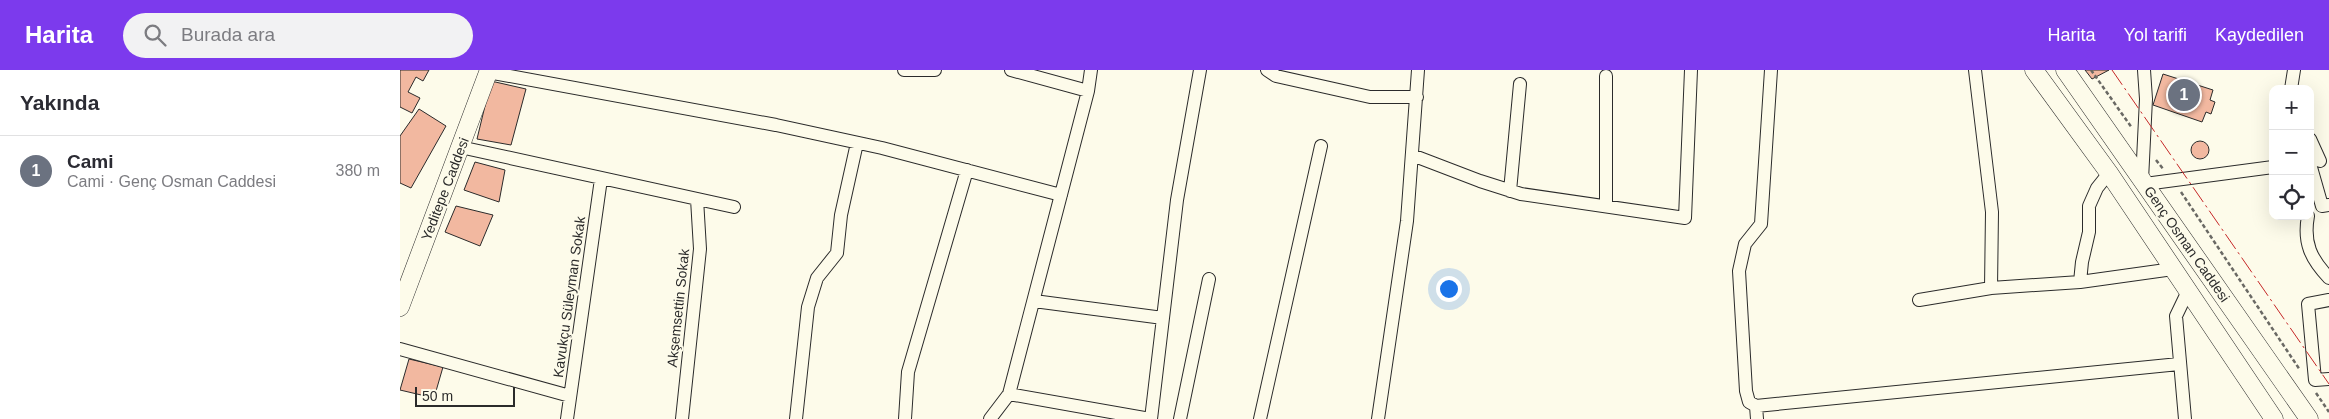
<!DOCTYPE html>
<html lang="tr">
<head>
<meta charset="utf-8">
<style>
  :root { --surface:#fff; --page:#f2f2f3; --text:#2b2b33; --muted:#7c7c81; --line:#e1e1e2; --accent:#7c3aed }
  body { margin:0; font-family:Helvetica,sans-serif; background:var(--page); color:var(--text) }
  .controls { position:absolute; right:15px; top:15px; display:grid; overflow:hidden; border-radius:10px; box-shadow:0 5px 20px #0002 }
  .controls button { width:45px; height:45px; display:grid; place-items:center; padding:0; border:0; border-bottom:1px solid var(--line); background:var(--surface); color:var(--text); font:25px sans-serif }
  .scale { position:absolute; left:15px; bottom:12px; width:100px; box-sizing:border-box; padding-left:5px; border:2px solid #2b2b2b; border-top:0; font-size:14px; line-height:18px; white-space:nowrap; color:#2b2b2b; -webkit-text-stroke:4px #fdfbea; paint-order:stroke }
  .you { position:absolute; left:1048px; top:218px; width:18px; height:18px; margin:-12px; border:4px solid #fff; border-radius:50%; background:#1a73e8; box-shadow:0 0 0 8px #1a73e833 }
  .badge { display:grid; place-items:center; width:32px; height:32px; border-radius:50%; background:var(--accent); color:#fff; font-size:16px; font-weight:700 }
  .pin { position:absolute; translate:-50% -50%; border:2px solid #fff; box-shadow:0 1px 5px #0006 }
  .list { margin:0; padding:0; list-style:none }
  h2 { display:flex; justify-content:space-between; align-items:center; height:65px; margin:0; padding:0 20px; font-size:21px }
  h2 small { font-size:16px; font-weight:400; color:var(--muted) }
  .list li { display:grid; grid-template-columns:32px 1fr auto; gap:15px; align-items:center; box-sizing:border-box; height:70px; padding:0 20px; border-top:1px solid var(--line) }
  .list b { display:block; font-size:19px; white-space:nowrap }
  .list p { margin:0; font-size:16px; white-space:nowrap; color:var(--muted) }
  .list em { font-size:16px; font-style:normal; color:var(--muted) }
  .icon { flex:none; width:28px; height:28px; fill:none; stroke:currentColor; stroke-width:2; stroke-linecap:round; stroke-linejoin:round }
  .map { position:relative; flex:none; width:1929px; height:349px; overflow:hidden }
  header { display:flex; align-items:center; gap:30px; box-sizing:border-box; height:70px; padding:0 25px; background:var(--accent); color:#fff }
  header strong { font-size:24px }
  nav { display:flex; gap:28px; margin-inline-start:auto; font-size:18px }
  .search { width:350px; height:45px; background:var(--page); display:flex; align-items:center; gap:12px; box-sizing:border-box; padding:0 18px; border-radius:28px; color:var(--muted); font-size:19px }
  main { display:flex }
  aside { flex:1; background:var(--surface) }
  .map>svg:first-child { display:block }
  .building { fill:#f2b8a0; stroke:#2b2b2b }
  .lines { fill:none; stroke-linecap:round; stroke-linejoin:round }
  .street-casing { stroke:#2b2b2b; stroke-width:14 }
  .secondary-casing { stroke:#2b2b2b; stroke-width:19 }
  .path { stroke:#6a6964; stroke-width:2.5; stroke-dasharray:4 2.5; stroke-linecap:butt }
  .street { stroke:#fdfbea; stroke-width:12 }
  .secondary { stroke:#fdfbea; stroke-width:18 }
  .power { stroke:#c62828; stroke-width:1; stroke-dasharray:18 4 2.5 4; stroke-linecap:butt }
  .labels { text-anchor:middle; stroke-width:4; stroke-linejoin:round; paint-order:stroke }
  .street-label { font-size:14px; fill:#2b2b2b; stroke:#fdfbea }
</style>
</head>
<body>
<header>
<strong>Harita</strong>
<div class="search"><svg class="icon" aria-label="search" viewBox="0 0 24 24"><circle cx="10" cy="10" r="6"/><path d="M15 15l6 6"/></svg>Burada ara</div>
<nav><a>Harita</a><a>Yol tarifi</a><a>Kaydedilen</a></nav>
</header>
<main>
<aside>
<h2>Yakında<small></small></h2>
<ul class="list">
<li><span class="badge" style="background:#6b7280">1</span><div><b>Cami</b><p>Cami · Genç Osman Caddesi</p></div><em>380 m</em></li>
</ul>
</aside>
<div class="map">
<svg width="1929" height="349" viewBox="0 0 1929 349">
  <rect width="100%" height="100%" fill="#fdfbea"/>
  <!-- building -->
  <path class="building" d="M 0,0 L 29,0 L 23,11 L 16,7 L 8,22 L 20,28 L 12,43 L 0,37 Z
    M 1685,0 L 1709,0 L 1692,9 Z
    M 1763,4 L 1813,20 L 1810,30 L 1815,32 L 1811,44 L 1806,42 L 1802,52 L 1753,35 Z
    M 91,11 L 126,19 L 111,75 L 77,69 Z
    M 19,39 L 46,56 L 11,118 L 0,113 L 0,66 Z
    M1791 80a9 9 0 1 1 18 0a9 9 0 1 1-18 0Z
    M 75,92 L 105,100 L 99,132 L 64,120 Z
    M 56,136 L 93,145 L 80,176 L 45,162 Z
    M 9,289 L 43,297 L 34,328 L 0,320 Z"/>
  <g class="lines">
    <defs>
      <path id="street" d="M 504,0 L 535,0
        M 611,0 L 688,21
        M 867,0 L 876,6 L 970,27 L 1017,27
        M 1575,0 L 1592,142 L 1591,218
        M 88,2 L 376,55 L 482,78 L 661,125
        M 1891,19 L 1894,0
        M 1910,69 L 1920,91
        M 60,77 L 334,137
        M 1012,85 L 1080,111 L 1121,124 L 1285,148 L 1291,0
        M 1910,94 L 1922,136 L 1929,135
        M 1742,110 L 1746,29 L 1744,0
        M 1745,114 L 1873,97
        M 1110,121 L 1120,14
        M 1206,136 L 1206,6
        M 1908,146 C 1903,173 1911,189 1929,208
        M 1680,212 L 1682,192 L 1689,162 L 1689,136 L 1697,118 L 1709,103
        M 1519,230 L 1591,218 L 1680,212 L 1773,199
        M 1929,230 L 1908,234 L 1915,310 L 1929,309
        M 634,231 L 763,248
        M 0,279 L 170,326
        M 609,324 L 750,349
        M 1356,336 L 1349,332 L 1346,321 L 1339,201 L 1345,174 L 1361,154 L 1371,0
        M 167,349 L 201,109
        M 282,349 L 300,179 L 297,129
        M 396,349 L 408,237 L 417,208 L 437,183 L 441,145 L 457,73
        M 505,349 L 508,302 L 567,100
        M 590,349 L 609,324 L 688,21 L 691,0
        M 751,349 L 777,130 L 800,0
        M 780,349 L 809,209
        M 860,349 L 921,76
        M 978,349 L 1007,151 L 1018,0
        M 1357,349 L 1356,336 L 1779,294
        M 1785,349 L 1776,246 L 1788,221"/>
      <path id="secondary" d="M 1634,0 L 1709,103 L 1874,349
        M 1665,0 L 1909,349
        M 0,237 L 89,0"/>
    </defs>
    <!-- street casing -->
    <use href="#street" class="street-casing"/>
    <!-- secondary casing -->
    <use href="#secondary" class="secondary-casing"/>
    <!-- path -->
    <path class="path" d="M 1691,0 L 1732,58
      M 1756,90 L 1764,100
      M 1781,122 L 1900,300
      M 1916,323 L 1929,342"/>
    <!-- street -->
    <use href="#street" class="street"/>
    <!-- secondary -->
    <use href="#secondary" class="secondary"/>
    <!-- power -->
    <path class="power" d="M 1712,0 L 1929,314"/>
  </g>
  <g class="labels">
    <!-- street labels -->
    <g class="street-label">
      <text transform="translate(45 119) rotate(-69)" y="5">Yeditepe Caddesi</text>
      <text transform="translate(1787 174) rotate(55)" y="5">Genç Osman Caddesi</text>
      <text transform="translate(169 227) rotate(-82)" y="5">Kavukçu Süleyman Sokak</text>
      <text transform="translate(278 238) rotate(-84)" y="5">Akşemsettin Sokak</text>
    </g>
  </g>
</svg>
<div class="controls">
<button>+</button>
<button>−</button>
<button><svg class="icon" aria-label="locate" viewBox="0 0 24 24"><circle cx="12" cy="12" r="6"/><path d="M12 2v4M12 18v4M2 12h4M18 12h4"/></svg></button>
</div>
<div class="scale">50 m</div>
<div class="you"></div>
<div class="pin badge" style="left:1784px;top:25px;background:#6b7280">1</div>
</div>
</main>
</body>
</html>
